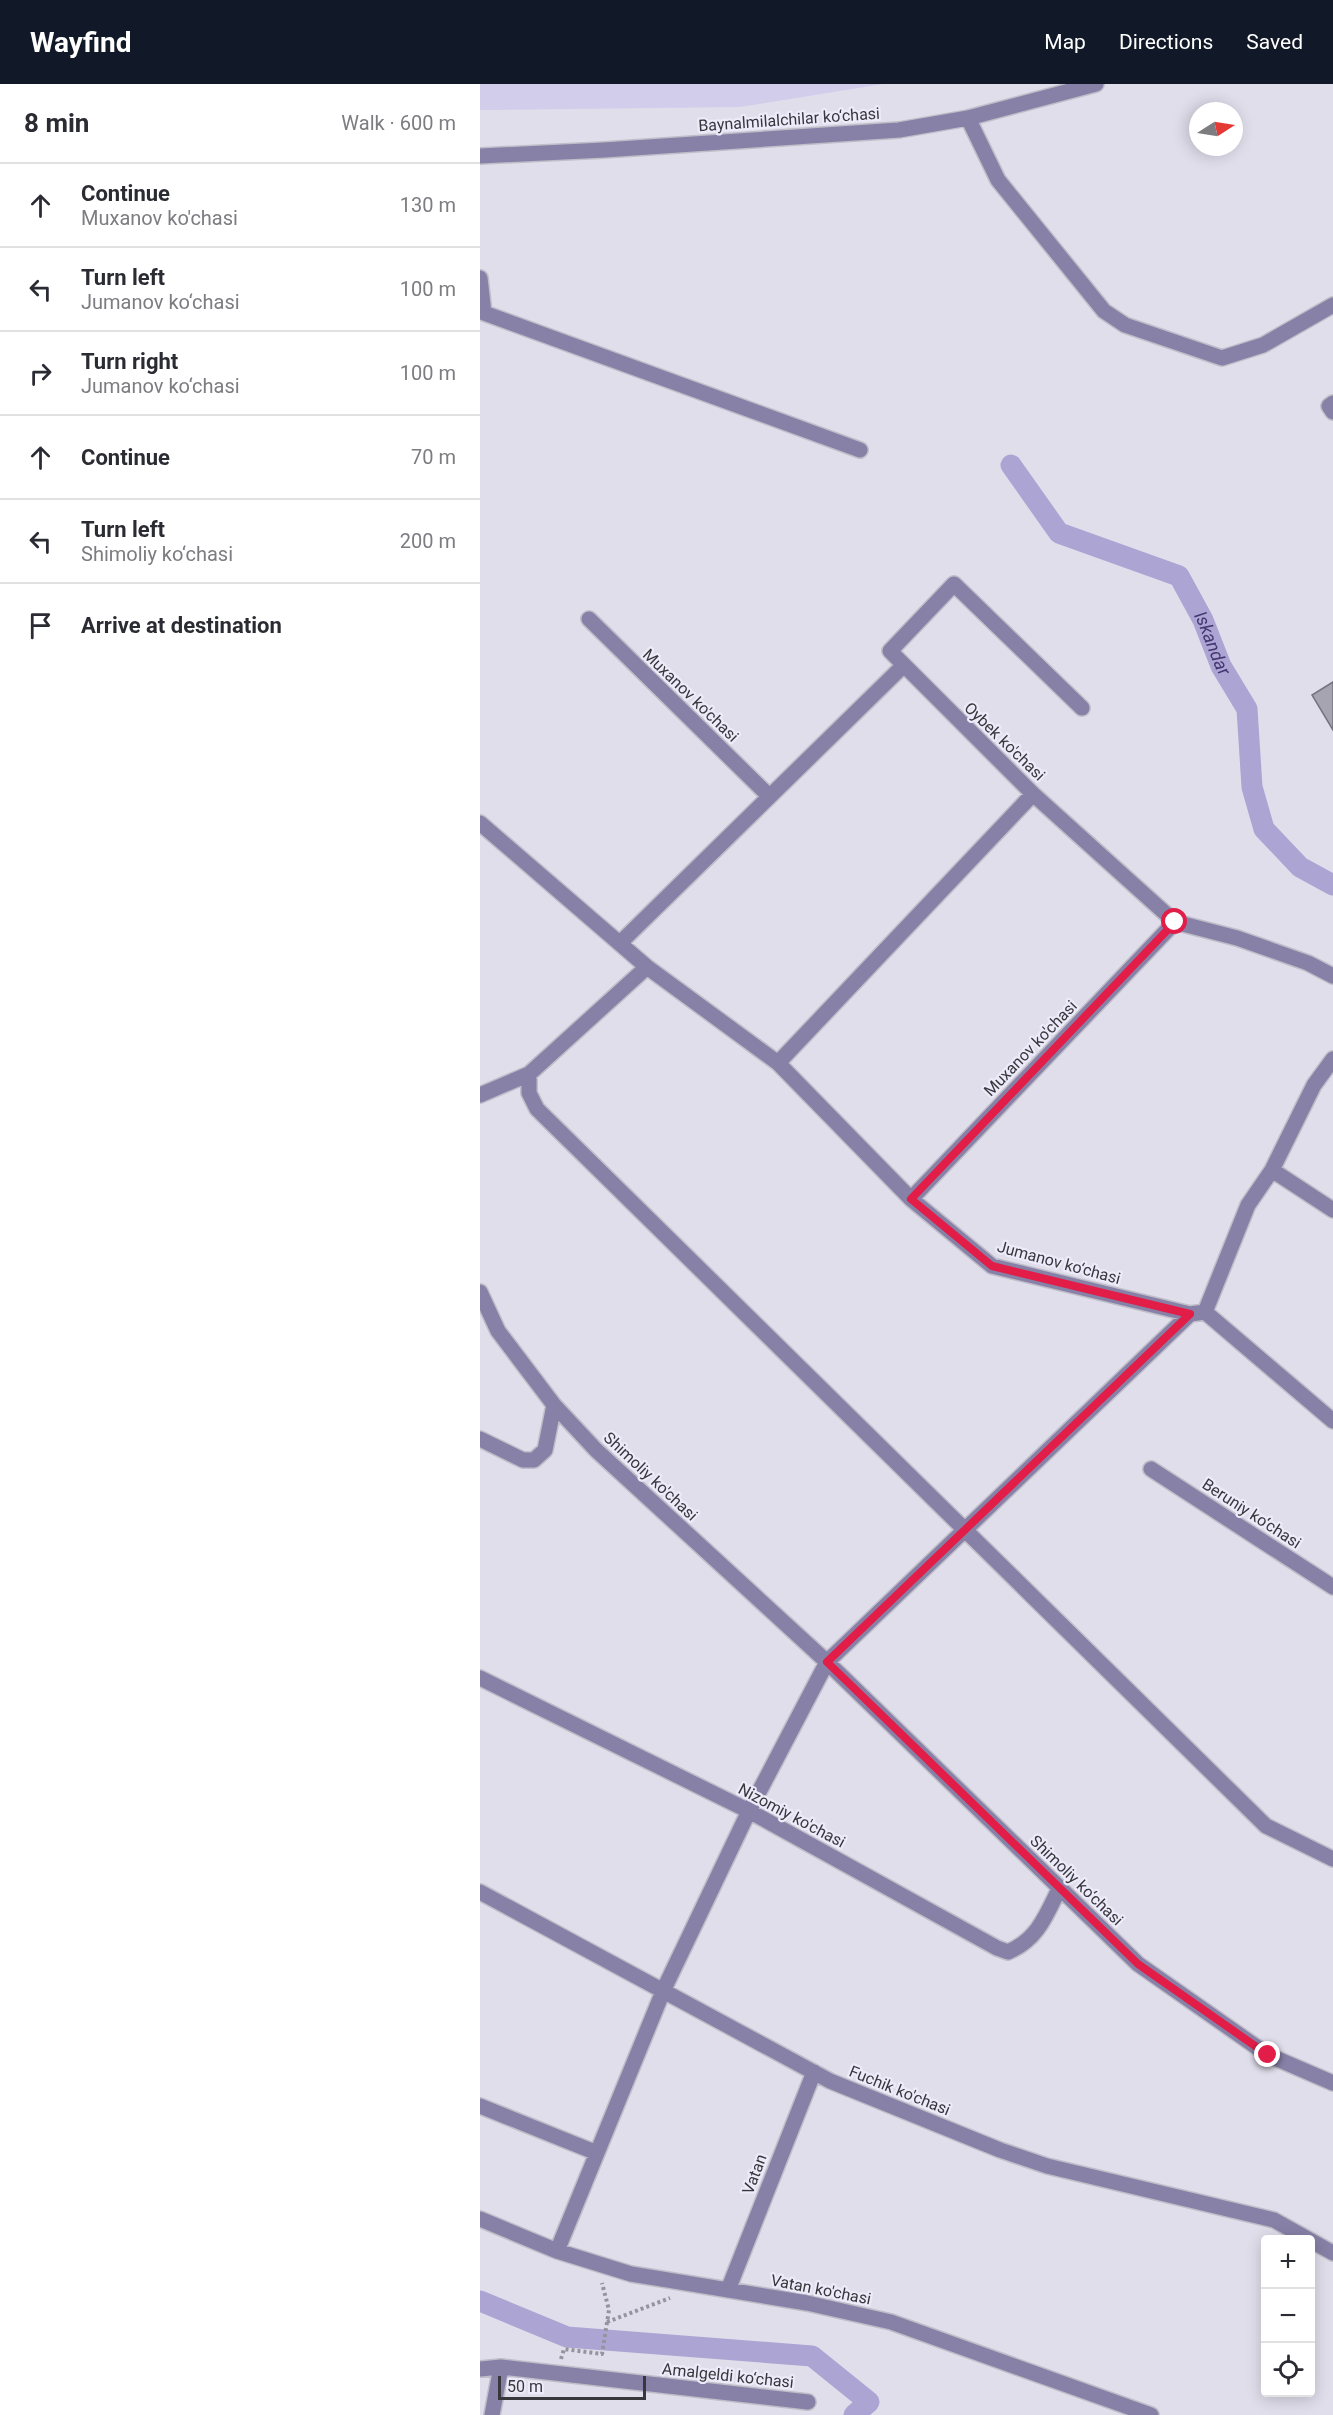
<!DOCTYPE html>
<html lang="en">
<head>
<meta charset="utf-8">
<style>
  :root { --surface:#fff; --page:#f2f2f3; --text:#2b2b33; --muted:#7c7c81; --line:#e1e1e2; --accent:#111827 }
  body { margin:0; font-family:Roboto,sans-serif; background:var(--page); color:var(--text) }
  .controls { position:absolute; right:18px; bottom:18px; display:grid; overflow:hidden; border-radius:6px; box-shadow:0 3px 15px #0003 }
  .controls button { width:54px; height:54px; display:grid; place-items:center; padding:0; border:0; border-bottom:2px solid var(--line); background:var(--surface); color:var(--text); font:30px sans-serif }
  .compass { position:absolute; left:709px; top:18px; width:54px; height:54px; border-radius:50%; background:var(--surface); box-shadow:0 3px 15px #0003; rotate:78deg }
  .scale { position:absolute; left:18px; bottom:15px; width:148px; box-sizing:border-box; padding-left:6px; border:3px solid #38373c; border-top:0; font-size:16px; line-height:21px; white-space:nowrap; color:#38373c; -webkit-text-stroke:4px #edebf9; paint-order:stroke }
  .stop { position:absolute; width:18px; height:18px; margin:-14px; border:4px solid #e11d48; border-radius:50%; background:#fff }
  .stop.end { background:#e11d48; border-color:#fff; box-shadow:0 2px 6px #0008 }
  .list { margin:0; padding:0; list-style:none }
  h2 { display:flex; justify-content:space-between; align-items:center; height:78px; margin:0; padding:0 24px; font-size:26px }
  h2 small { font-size:20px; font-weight:400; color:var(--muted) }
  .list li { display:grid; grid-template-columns:39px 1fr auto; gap:18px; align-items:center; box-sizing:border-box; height:84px; padding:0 24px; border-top:2px solid var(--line) }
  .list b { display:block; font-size:22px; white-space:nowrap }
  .list p { margin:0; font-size:20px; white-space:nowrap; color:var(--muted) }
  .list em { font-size:20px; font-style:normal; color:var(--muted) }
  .icon { flex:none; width:33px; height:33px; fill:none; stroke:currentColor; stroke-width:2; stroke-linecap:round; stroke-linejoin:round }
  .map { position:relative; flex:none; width:853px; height:2331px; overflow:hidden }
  header { display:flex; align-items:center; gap:36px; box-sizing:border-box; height:84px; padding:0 30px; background:var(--accent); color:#fff }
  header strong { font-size:28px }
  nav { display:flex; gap:33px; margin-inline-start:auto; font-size:21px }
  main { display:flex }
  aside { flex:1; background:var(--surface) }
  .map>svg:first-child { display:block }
  .green { fill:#d2cdeb }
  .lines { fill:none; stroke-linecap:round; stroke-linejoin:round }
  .canal { stroke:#aca4d3; stroke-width:21 }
  .building { fill:#a6a4b1; stroke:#75737f; stroke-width:1.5 }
  .minor-casing { stroke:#bebdc8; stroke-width:18 }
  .path { stroke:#95939c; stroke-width:4; stroke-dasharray:3 3; stroke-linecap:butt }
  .minor { stroke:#8781a7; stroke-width:15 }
  .route { stroke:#e11d48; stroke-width:8 }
  .labels { text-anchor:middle; stroke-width:4.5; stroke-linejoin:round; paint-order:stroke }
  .street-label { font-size:16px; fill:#38373c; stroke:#edebf9 }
  .water-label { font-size:18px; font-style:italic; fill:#443671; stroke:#edebf9 }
</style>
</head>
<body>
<header>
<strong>Wayfind</strong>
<nav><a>Map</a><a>Directions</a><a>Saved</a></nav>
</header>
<main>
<aside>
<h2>8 min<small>Walk · 600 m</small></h2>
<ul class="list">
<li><svg class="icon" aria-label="ahead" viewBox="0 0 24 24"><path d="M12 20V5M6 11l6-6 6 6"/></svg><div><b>Continue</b><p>Muxanov ko'chasi</p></div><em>130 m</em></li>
<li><svg class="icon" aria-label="left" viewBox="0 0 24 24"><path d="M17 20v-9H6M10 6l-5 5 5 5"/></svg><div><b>Turn left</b><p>Jumanov ko‘chasi</p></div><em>100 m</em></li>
<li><svg class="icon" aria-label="right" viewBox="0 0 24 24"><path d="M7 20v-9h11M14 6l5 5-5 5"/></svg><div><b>Turn right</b><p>Jumanov ko‘chasi</p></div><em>100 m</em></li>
<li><svg class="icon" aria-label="ahead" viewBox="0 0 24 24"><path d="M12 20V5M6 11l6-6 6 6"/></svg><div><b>Continue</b></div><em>70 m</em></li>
<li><svg class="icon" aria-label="left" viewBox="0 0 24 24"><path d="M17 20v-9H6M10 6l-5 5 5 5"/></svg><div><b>Turn left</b><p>Shimoliy ko‘chasi</p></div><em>200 m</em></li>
<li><svg class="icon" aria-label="arrive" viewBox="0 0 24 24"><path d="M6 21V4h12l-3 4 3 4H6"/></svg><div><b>Arrive at destination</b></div></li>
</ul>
</aside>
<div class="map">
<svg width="853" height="2331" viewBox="0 0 853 2331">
  <rect width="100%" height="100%" fill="#e0deeb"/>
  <!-- green -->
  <path class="green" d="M 0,0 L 403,0 L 260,23 L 0,26 Z"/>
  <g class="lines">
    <!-- canal -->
    <g class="canal">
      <path id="s1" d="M 531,381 L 579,449 L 699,492 L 723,536 L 741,582 L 767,625 L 772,703 L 784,745 L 820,783 L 853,801"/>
      <path d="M 0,2217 L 87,2253 L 332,2272 L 389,2318 L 374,2331"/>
    </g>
  </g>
  <!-- building -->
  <path class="building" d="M 853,598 L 853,646 L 832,611 Z"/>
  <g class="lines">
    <defs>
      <path id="minor" d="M 488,34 L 518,96 L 624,227 L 645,241 L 742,274 L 783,261 L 853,221
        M 0,72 L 124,66 L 419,46 L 488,34 L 616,0
        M 0,194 L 4,229 L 380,366
        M 853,319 L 849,322 L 853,328
        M 109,535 L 289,712
        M 602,624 L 474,500 L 410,567 L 553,710 L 695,838 L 757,854 L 828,879 L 853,892
        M 0,739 L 167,883 L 298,979 L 431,1115 L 512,1182 L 710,1230 L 725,1228 L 768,1121 L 792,1086 L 834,1001 L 853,975
        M 140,859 L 423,582
        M 167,883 L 49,990 L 49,1009 L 57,1025 L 786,1742 L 853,1775
        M 298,979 L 553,710
        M 0,1011 L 49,990
        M 792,1086 L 853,1126
        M 431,1115 L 695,838
        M 0,1208 L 18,1247 L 74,1321 L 116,1366 L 347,1578 L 658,1880 L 788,1971 L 853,1999
        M 725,1228 L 853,1337
        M 0,1355 L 43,1376 L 54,1376 L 65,1366 L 74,1321
        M 671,1385 L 853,1503
        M 0,1594 L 269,1727 L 517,1864 L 528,1868 C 557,1856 566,1832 579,1805
        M 0,1808 L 350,1997 L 520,2066 L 567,2082 L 794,2136 L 853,2169
        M 0,2022 L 117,2069
        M 0,2135 L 77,2167 L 151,2190 L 327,2219 L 411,2238 L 671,2331
        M 77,2167 L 184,1905 L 269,1727 L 347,1578 L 710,1230
        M 248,2206 L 334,1988
        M 0,2285 L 21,2283 L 328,2318
        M 12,2331 L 21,2283"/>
    </defs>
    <!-- minor casing -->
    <use href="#minor" class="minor-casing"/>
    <!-- path -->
    <path class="path" d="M 127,2238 L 190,2214
      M 81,2275 L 84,2265 L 122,2270 L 129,2226 L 122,2199"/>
    <!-- minor -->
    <use href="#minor" class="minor"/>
  </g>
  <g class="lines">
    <!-- route -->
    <path class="route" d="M 695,838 L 431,1115 L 512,1182 L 710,1230 L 347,1578 L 658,1880 L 788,1971"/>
  </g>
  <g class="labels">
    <!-- street labels -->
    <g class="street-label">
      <text transform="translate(309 35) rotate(-4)" y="6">Baynalmilalchilar ko‘chasi</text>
      <text transform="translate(211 611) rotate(44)" y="6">Muxanov ko'chasi</text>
      <text transform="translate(525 657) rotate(44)" y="6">Oybek ko'chasi</text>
      <text transform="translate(550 964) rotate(-46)" y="6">Muxanov ko'chasi</text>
      <text transform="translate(579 1178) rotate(15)" y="6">Jumanov ko‘chasi</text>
      <text transform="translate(171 1392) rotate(43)" y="6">Shimoliy ko'chasi</text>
      <text transform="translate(772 1429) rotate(33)" y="6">Beruniy ko‘chasi</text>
      <text transform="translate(312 1731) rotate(28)" y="6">Nizomiy ko'chasi</text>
      <text transform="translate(597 1796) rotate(44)" y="6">Shimoliy ko‘chasi</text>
      <text transform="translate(420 2006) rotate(22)" y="6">Fuchik ko'chasi</text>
      <text transform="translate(274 2090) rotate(-69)" y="6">Vatan</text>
      <text transform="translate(341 2205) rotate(11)" y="6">Vatan ko'chasi</text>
      <text transform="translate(248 2291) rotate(6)" y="6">Amalgeldi ko‘chasi</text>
    </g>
    <!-- water labels -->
    <g class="water-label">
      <text dy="6" stroke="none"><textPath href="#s1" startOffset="286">Iskandar</textPath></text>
    </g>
  </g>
</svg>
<div class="controls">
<button>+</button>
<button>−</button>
<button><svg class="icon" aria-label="locate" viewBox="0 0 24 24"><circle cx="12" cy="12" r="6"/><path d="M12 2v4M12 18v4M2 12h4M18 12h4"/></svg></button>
</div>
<svg class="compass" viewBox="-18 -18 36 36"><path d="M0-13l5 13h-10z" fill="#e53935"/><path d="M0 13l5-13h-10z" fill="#7c7c81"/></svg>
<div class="scale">50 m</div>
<div class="stop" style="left:695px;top:838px"></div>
<div class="stop end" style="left:788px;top:1971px"></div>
</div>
</main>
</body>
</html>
